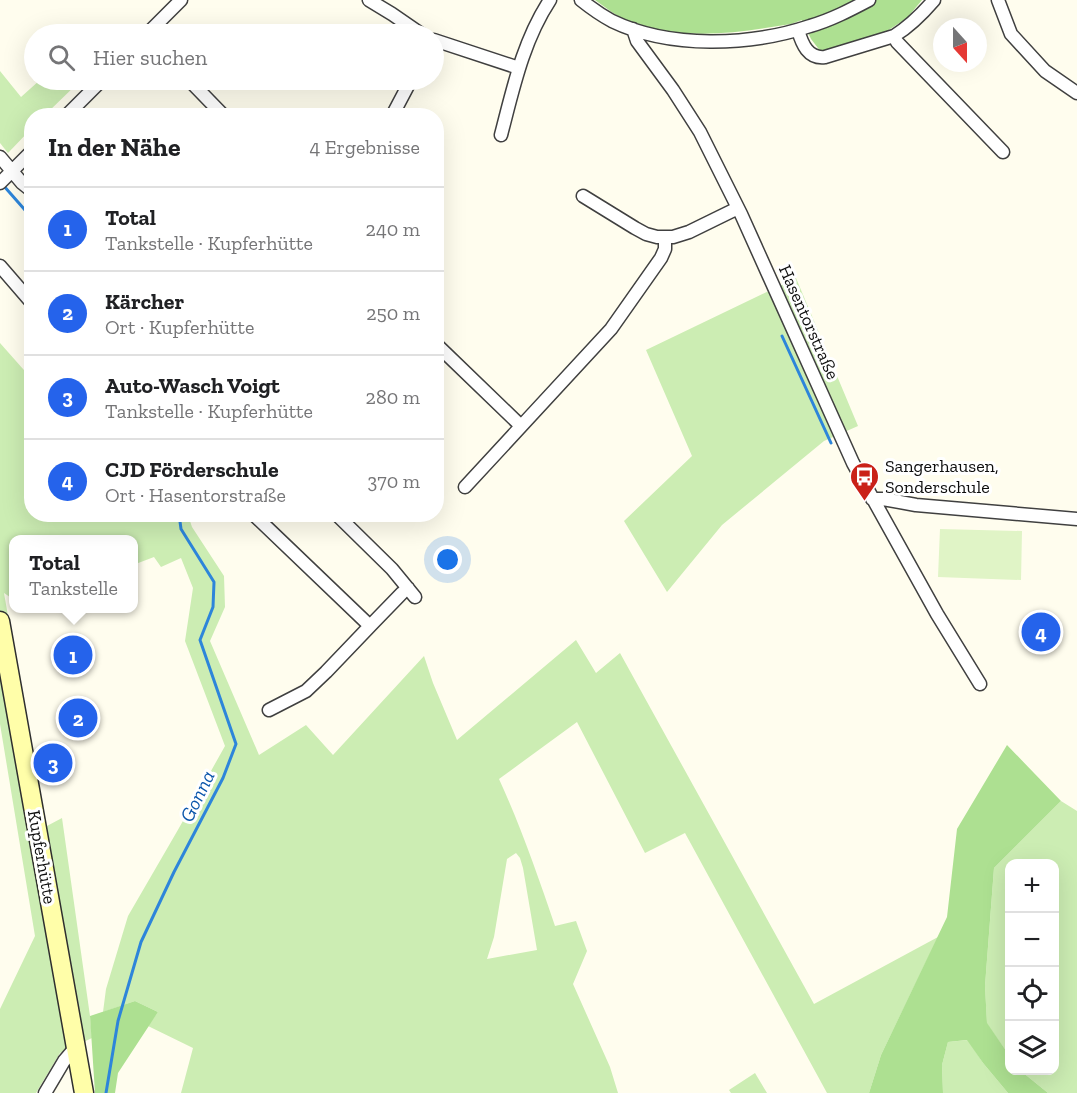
<!DOCTYPE html>
<html lang="de">
<head>
<meta charset="utf-8">
<style>
  :root { --surface:#fff; --page:#f6f6f6; --text:#202124; --muted:#757577; --line:#e0e0e0; --accent:#2563eb }
  body { margin:0; font-family:"Zilla Slab",serif; background:var(--page); color:var(--text) }
  .controls { position:absolute; right:18px; bottom:18px; display:grid; overflow:hidden; border-radius:12px; box-shadow:0 6px 24px #0002 }
  .controls button { width:54px; height:54px; display:grid; place-items:center; padding:0; border:0; border-bottom:2px solid var(--line); background:var(--surface); color:var(--text); font:30px sans-serif }
  .compass { position:absolute; left:933px; top:18px; width:54px; height:54px; border-radius:50%; background:var(--surface); box-shadow:0 6px 24px #0002; rotate:159deg }
  .you { position:absolute; left:448px; top:560px; width:21px; height:21px; margin:-15px; border:4px solid #fff; border-radius:50%; background:#1a73e8; box-shadow:0 0 0 9px #1a73e833 }
  .badge { display:grid; place-items:center; width:39px; height:39px; border-radius:50%; background:var(--accent); color:#fff; font-size:20px; font-weight:700 }
  .pin { position:absolute; translate:-50% -50%; border:3px solid #fff; box-shadow:0 2px 6px #0006 }
  .popup { position:absolute; left:9px; top:535px; width:129px; height:78px; box-sizing:border-box; display:grid; place-content:center; border-radius:12px; background:var(--surface); filter:drop-shadow(0 2px 4px #0005); font-size:20px; white-space:nowrap; color:var(--muted) }
  .popup b { font-size:22px; color:var(--text) }
  .popup::after { content:''; position:absolute; left:50%; top:100%; margin-left:-12px; border:12px solid transparent; border-top-color:var(--surface) }
  .list { margin:0; padding:0; list-style:none }
  h2 { display:flex; justify-content:space-between; align-items:center; height:78px; margin:0; padding:0 24px; font-size:26px }
  h2 small { font-size:20px; font-weight:400; color:var(--muted) }
  .list li { display:grid; grid-template-columns:39px 1fr auto; gap:18px; align-items:center; box-sizing:border-box; height:84px; padding:0 24px; border-top:2px solid var(--line) }
  .list b { display:block; font-size:22px; white-space:nowrap }
  .list p { margin:0; font-size:20px; white-space:nowrap; color:var(--muted) }
  .list em { font-size:20px; font-style:normal; color:var(--muted) }
  .icon { flex:none; width:33px; height:33px; fill:none; stroke:currentColor; stroke-width:2; stroke-linecap:round; stroke-linejoin:round }
  .map { position:relative; flex:none; width:1077px; height:1093px; overflow:hidden }
  .search { position:absolute; background:var(--surface); box-shadow:0 6px 24px #0002; left:24px; top:24px; width:420px; height:66px; display:flex; align-items:center; gap:15px; box-sizing:border-box; padding:0 21px; border-radius:33px; color:var(--muted); font-size:22px }
  .panel { position:absolute; background:var(--surface); box-shadow:0 6px 24px #0002; left:24px; top:108px; width:420px; height:414px; border-radius:24px }
  .map>svg:first-child { display:block }
  .green { fill:#ccedb3; fill-rule:evenodd }
  .forest { fill:#ade091 }
  .pitch { fill:#e0f4c6 }
  .lines { fill:none; stroke-linecap:round; stroke-linejoin:round }
  .stream { stroke:#2d85da; stroke-width:3 }
  .minor-casing { stroke:#404040; stroke-width:15 }
  .secondary-casing { stroke:#2f2f2f; stroke-width:21 }
  .minor { stroke:#fff; stroke-width:12 }
  .secondary { stroke:#fffea9; stroke-width:18 }
  .labels { text-anchor:middle; stroke-width:6; stroke-linejoin:round; paint-order:stroke }
  .street-label { font-size:18px; fill:#0d0d0d; stroke:#fff }
  .poi-label { font-size:18px; fill:#0d0d0d; stroke:#fff; text-anchor:start }
  .water-label { font-size:20px; font-style:italic; fill:#0b56ab; stroke:#fff }
</style>
</head>
<body>
<div class="map">
<svg width="1077" height="1093" viewBox="0 0 1077 1093">
  <rect width="100%" height="100%" fill="#fffdee"/>
  <!-- green -->
  <path class="green" d="M 0,71 L 21,97 L 40,80 L 81,80 L 45,115 L 32,116 L 31,129 L 8,153 L 0,143 Z
    M 796,278 L 858,426 L 824,441 L 722,525 L 667,592 L 624,521 L 692,456 L 646,350 Z
    M 0,343 L 31,378 L 32,514 L 188,515 L 192,527 L 224,576 L 225,607 L 210,641 L 259,755 L 306,725 L 333,755 L 424,656 L 433,683 L 457,740 L 576,640 L 596,673 L 620,653 L 814,1004 L 938,937 L 881,1055 L 869,1093 L 827,1093 L 685,833 L 645,853 L 577,722 L 499,779 C 521,827 538,876 555,926 L 576,921 L 587,951 L 573,984 L 610,1067 L 618,1093 L 181,1093 L 193,1048 L 148,1026 L 158,1012 L 135,1001 L 103,1012 L 106,989 L 128,916 L 179,828 L 225,746 L 185,641 L 193,588 L 181,558 L 161,567 L 154,557 L 133,565 L 133,540 L 13,540 L 13,599 L 4,593 L 45,827 L 62,818 L 90,1016 L 92,1038 L 60,1053 L 36,1093 L 0,1093 L 0,1009 L 35,936 L 0,724 ZM 516,853 L 520,858 L 523,868 L 537,950 L 487,959 L 494,937 L 507,859 Z
    M 1061,801 L 1077,811 L 1077,1093 L 1048,1093 L 1021,1071 L 1054,1070 L 1054,864 L 1010,864 L 1009,1055 L 987,1024 L 985,986 L 994,868 Z
    M 968,1040 L 983,1063 L 1008,1093 L 943,1093 L 942,1065 L 948,1042 Z
    M 755,1073 L 767,1093 L 731,1093 L 729,1090 Z"/>
  <!-- forest -->
  <path class="forest" d="M 595,0 L 922,0 L 907,18 L 884,33 L 821,52 L 811,39 L 802,20 L 791,24 C 735,33 681,42 626,20 C 616,16 605,7 595,0 Z
    M 1007,745 L 1061,801 L 994,868 L 985,986 L 987,1023 L 1009,1055 L 1010,1070 L 1021,1071 L 1048,1093 L 1008,1093 L 983,1063 L 967,1040 L 948,1042 L 942,1065 L 943,1093 L 869,1093 L 881,1055 L 947,917 L 957,829 Z
    M 135,1001 L 158,1012 L 118,1073 L 115,1093 L 95,1093 L 90,1016 Z"/>
  <!-- pitch -->
  <path class="pitch" d="M 940,529 L 1022,531 L 1021,580 L 938,577 Z"/>
  <g class="lines">
    <!-- stream -->
    <path class="stream" d="M 3,185 L 32,218
      M 782,336 L 831,443
      M 106,1093 L 118,1021 L 141,942 L 174,872 L 223,778 L 236,744 L 200,640 L 213,607 L 214,582 L 181,529 L 179,514"/>
    <defs>
      <path id="minor" d="M 369,0 L 392,14 L 421,34
        M 581,0 C 591,8 601,15 612,21 C 670,49 750,46 810,26 C 831,20 850,10 869,0
        M 998,0 L 1011,34 L 1045,71 L 1077,93
        M 633,29 L 637,41 L 673,90 L 700,132 L 741,214 L 853,463 L 937,614 L 980,684
        M 798,30 C 802,44 808,59 825,57 L 894,36 C 910,26 922,14 934,0
        M 147,34 L 181,0
        M 894,36 L 897,42 L 1003,152
        M 434,40 L 519,68
        M 189,80 L 224,116
        M 66,116 L 102,80
        M 392,116 L 411,80
        M 501,135 C 513,89 523,41 550,0
        M 0,157 L 22,183 L 32,191
        M 0,183 L 32,151
        M 583,196 L 635,228 L 646,234 L 657,237 L 673,237 L 689,232 L 738,208
        M 0,266 L 32,303
        M 436,344 L 521,426
        M 465,487 L 611,329 L 661,258 L 665,249 L 665,237
        M 872,499 L 883,499 L 916,505 L 1077,519
        M 253,514 L 370,626 L 402,593 L 408,588
        M 336,514 L 392,569 L 415,597
        M 269,710 L 306,691 L 326,672 L 370,626
        M 45,1093 L 64,1061 L 76,1047"/>
      <path id="secondary" d="M 0,621 L 84,1093"/>
    </defs>
    <!-- minor casing -->
    <use href="#minor" class="minor-casing"/>
    <!-- secondary casing -->
    <use href="#secondary" class="secondary-casing"/>
    <!-- minor -->
    <use href="#minor" class="minor"/>
    <!-- secondary -->
    <use href="#secondary" class="secondary"/>
  </g>
  <!-- icons -->
  <defs>
    <symbol id="bus-pin" viewBox="-11 -11 22 30"><path d="M0 17L-7.5 6A9.5 9.5 0 1 1 7.5 6Z" fill="#ca2118" stroke="#fff"/><path d="M-5-6H5V4H4V6H2V4H-2V6H-4V4H-5ZM-3.5-4V0h7V-4ZM-3.5 1.2v1.5H-2V1.2ZM2 1.2v1.5H3.5V1.2Z" fill="#fff"/></symbol>
  </defs>
  <g fill-rule="evenodd">
    <use href="#bus-pin" x="848" y="460" width="33" height="45"/>
  </g>
  <g class="labels">
    <!-- street labels -->
    <g class="street-label">
      <text transform="translate(809 322) rotate(66)" y="6">Hasentorstraße</text>
      <text transform="translate(42 857) rotate(80)" y="6">Kupferhütte</text>
    </g>
    <!-- poi labels -->
    <g class="poi-label">
      <text x="885" y="472">Sangerhausen,<tspan x="885" dy="21">Sonderschule</tspan></text>
    </g>
    <!-- water labels -->
    <g class="water-label">
      <text transform="translate(197 796) rotate(-64)" y="7">Gonna</text>
    </g>
  </g>
</svg>
<div class="controls">
<button>+</button>
<button>−</button>
<button><svg class="icon" aria-label="locate" viewBox="0 0 24 24"><circle cx="12" cy="12" r="6"/><path d="M12 2v4M12 18v4M2 12h4M18 12h4"/></svg></button>
<button><svg class="icon" aria-label="layers" viewBox="0 0 24 24"><path d="M12 4l9 5-9 5-9-5zM3 14l9 5 9-5"/></svg></button>
</div>
<svg class="compass" viewBox="-18 -18 36 36"><path d="M0-13l5 13h-10z" fill="#e53935"/><path d="M0 13l5-13h-10z" fill="#757577"/></svg>
<div class="you"></div>
<div class="pin badge" style="left:73px;top:655px">1</div>
<div class="popup"><b>Total</b>Tankstelle</div>
<div class="pin badge" style="left:78px;top:718px">2</div>
<div class="pin badge" style="left:53px;top:763px">3</div>
<div class="pin badge" style="left:1041px;top:632px">4</div>
<div class="search"><svg class="icon" aria-label="search" viewBox="0 0 24 24"><circle cx="10" cy="10" r="6"/><path d="M15 15l6 6"/></svg>Hier suchen</div>
<section class="panel">
<h2>In der Nähe<small>4 Ergebnisse</small></h2>
<ul class="list">
<li><span class="badge">1</span><div><b>Total</b><p>Tankstelle · Kupferhütte</p></div><em>240 m</em></li>
<li><span class="badge">2</span><div><b>Kärcher</b><p>Ort · Kupferhütte</p></div><em>250 m</em></li>
<li><span class="badge">3</span><div><b>Auto-Wasch Voigt</b><p>Tankstelle · Kupferhütte</p></div><em>280 m</em></li>
<li><span class="badge">4</span><div><b>CJD Förderschule</b><p>Ort · Hasentorstraße</p></div><em>370 m</em></li>
</ul>
</section>
</div>
</body>
</html>
